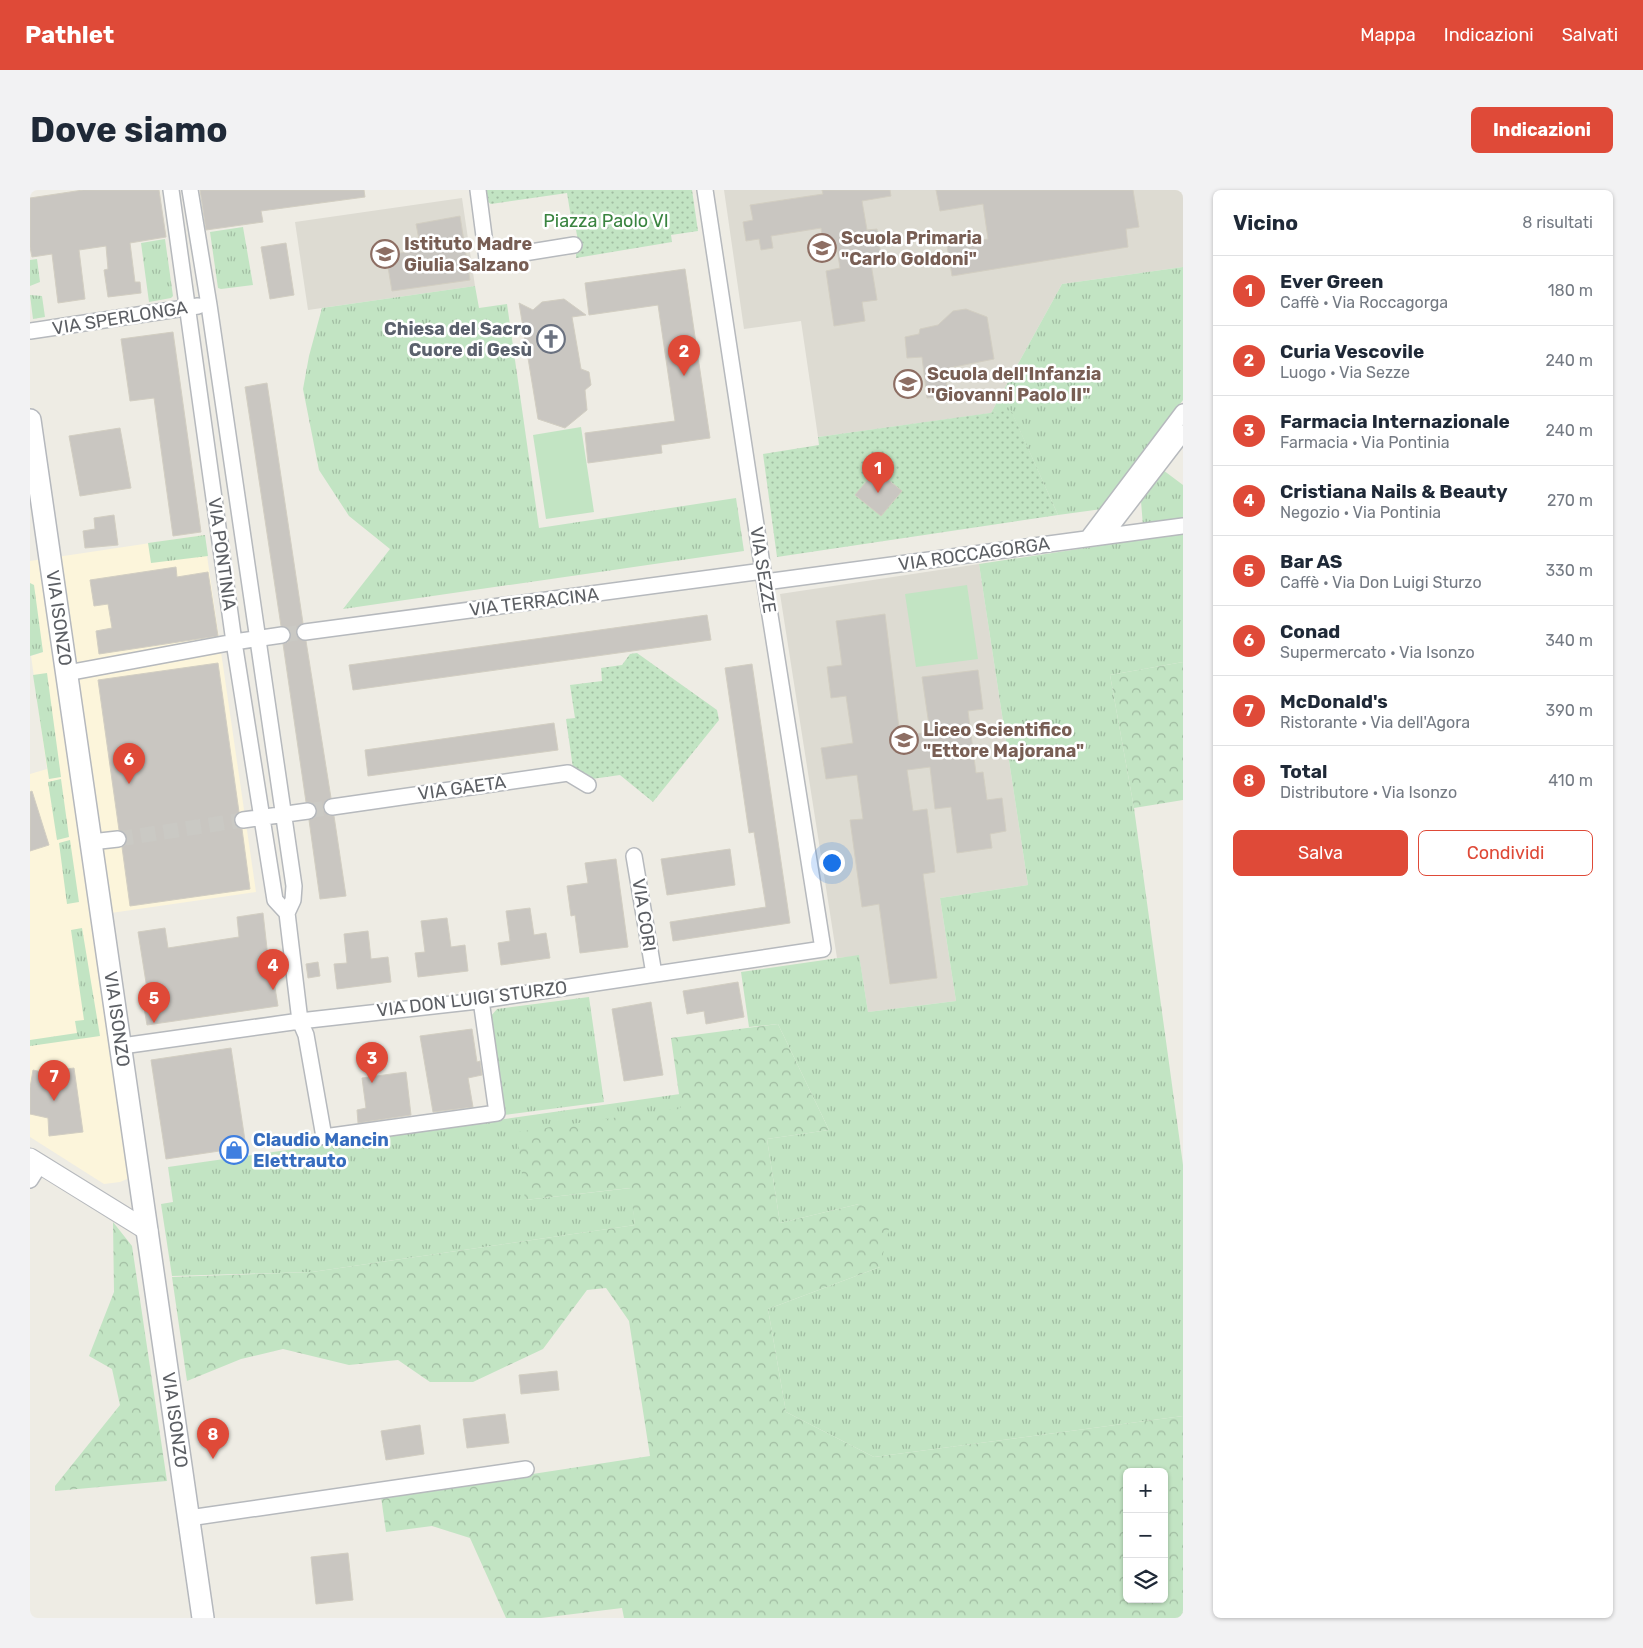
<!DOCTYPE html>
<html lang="it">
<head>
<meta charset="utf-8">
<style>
  :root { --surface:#fff; --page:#f2f2f3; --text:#1f2937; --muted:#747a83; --line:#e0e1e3; --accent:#df4a38 }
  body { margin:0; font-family:Rubik,sans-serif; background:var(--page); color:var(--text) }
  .controls { position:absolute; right:15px; bottom:15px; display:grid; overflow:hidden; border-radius:8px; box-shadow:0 1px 4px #0004 }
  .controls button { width:45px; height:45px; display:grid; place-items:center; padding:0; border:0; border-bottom:1px solid var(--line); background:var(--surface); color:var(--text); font:25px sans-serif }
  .you { position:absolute; left:801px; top:672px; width:18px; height:18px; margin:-12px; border:4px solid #fff; border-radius:50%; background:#1a73e8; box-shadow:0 0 0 8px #1a73e833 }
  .badge { display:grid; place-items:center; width:32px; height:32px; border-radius:50%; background:var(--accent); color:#fff; font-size:16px; font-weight:700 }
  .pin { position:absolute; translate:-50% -41px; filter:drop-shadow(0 1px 2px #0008) }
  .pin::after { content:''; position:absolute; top:26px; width:18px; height:15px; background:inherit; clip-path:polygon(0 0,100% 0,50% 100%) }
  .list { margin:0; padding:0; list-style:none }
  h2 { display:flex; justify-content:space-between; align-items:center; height:65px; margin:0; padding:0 20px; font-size:21px }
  h2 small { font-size:16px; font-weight:400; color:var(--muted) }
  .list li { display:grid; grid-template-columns:32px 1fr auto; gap:15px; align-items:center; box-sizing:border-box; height:70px; padding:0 20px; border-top:1px solid var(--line) }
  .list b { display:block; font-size:19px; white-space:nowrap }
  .list p { margin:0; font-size:16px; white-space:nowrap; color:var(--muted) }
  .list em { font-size:16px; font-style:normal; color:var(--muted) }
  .actions { display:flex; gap:10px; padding:15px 20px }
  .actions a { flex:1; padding:11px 0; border:1px solid var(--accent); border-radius:8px; text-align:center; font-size:18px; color:var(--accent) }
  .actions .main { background:var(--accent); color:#fff }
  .icon { flex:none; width:28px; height:28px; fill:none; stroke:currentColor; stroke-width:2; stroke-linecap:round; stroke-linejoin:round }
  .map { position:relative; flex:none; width:1153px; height:1428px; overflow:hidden; border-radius:8px }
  header { display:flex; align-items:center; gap:30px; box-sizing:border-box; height:70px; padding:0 25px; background:var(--accent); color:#fff }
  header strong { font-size:24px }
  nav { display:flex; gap:28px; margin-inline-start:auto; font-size:18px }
  .intro { display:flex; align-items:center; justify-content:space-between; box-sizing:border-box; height:120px; padding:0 30px }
  h1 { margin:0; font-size:35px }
  .button { padding:12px 22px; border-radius:8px; background:var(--accent); color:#fff; font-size:18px; font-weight:700 }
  main { display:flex; gap:30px; padding:0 30px }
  aside { flex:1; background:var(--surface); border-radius:8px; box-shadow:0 1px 4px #0004 }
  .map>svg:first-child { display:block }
  .commercial { fill:#fcf5db }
  .education { fill:#dddbd2 }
  .grass { fill:url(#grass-tufts) }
  .forest { fill:url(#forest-crowns); fill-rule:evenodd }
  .park { fill:url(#park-dots) }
  .pitch { fill:#c2e4c3 }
  .building { fill:#c9c6c1; stroke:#d2cec2 }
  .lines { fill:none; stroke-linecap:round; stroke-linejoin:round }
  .minor-tunnel { stroke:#cac9c4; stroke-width:15; stroke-dasharray:15 8; stroke-linecap:butt }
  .minor-casing { stroke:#b6b9bd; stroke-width:18 }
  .tertiary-casing { stroke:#b6b9bd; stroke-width:21 }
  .secondary-casing { stroke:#b5b8bd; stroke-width:24 }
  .minor { stroke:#fff; stroke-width:15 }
  .tertiary { stroke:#fff; stroke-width:19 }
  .secondary { stroke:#fff; stroke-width:21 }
  .labels { text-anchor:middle; stroke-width:5; stroke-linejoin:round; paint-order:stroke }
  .park-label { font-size:18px; fill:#3a8440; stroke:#fff }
  .education-label { font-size:18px; font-weight:bold; fill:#785e54; stroke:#fff; text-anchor:start }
  .street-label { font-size:18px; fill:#5c5f64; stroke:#fff }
  .worship-label { font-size:18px; font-weight:bold; fill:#5b616d; stroke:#fff; text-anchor:end }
  .shop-label { font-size:18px; font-weight:bold; fill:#366cbe; stroke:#fff; text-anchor:start }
</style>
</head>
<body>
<header>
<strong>Pathlet</strong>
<nav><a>Mappa</a><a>Indicazioni</a><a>Salvati</a></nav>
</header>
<div class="intro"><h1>Dove siamo</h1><a class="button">Indicazioni</a></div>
<main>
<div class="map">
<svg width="1153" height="1428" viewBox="0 0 1153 1428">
  <defs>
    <pattern id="grass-tufts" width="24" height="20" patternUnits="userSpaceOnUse" patternTransform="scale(1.25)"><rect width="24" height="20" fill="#c2e4c3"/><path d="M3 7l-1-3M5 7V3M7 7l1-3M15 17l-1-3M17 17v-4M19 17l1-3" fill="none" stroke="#a1bca2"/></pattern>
    <pattern id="forest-crowns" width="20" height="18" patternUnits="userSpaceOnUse" patternTransform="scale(1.25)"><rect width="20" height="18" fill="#c2e4c3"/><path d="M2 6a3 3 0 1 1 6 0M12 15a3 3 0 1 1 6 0" fill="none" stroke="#a1bca2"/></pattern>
    <pattern id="park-dots" width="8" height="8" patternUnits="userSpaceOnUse" patternTransform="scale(1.25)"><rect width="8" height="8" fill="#c2e4c3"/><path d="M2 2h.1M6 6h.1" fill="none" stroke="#a1bca2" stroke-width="1.8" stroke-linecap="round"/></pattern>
  </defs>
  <rect width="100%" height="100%" fill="#eeece4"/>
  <!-- commercial -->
  <path class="commercial" d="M 174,345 L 226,702 L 81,723 L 118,980 L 90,992 L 74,994 L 0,947 L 0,584 L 17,579 L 1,466 L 13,462 L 0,393 L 0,371 Z"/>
  <!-- education -->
  <path class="education" d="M 694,0 L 1153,0 L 1153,77 L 1032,94 L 961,223 L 788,247 L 771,131 L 714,139 Z
    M 432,8 L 445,96 L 278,120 L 265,32 Z
    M 949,374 L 998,695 L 910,708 L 926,811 L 838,822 L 829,766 L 807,768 L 750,404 Z"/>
  <!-- grass -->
  <path class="grass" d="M 213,37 L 223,95 L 191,99 L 188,98 L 180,42 Z
    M 135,49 L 143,106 L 141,108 L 119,112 L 111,53 Z
    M 7,69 L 10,92 L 0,96 L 0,70 Z
    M 1153,77 L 1153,210 L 1072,319 L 1028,325 L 981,221 L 961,223 L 1032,94 Z
    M 445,96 L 449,118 L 477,114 L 509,338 L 706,308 L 714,361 L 313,419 L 360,359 L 319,326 L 289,280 L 273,199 L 279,166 L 292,118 Z
    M 0,105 L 12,106 L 15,127 L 3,129 Z
    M 1133,280 L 1153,295 L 1153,472 L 1080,485 L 1104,618 L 1153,975 L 1153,1226 L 844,1267 L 756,1222 L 738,1119 L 850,1077 L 829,1014 L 750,1033 L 737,949 L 799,940 L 748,834 L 719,837 L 711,782 L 829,765 L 838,822 L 926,811 L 910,708 L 998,695 L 949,374 L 1114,349 L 1111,311 Z
    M 175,345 L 178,366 L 121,373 L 118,353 Z
    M 0,393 L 4,395 L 13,462 L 0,466 Z
    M 17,483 L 31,587 L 19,589 L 3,485 Z
    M 31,589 L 39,647 L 27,650 L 18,592 Z
    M 40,650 L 49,712 L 37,714 L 29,653 Z
    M 52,738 L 70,846 L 0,856 L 0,850 L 47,843 L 45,831 L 54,830 L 41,740 Z
    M 559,807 L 574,912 L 474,925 L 461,826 L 467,819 Z
    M 650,904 L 652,918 L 495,1010 L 601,998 L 605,1035 L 282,1082 L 142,1086 L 131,1014 L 143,1012 L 138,977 Z"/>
  <!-- forest -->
  <path class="forest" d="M 1153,472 L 1153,610 L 1104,618 L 1080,485 Z
    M 748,834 L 799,940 L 737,949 L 750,1033 L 829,1014 L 861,1030 L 850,1077 L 738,1119 L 756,1222 L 844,1267 L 1153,1226 L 1153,1428 L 594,1428 L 592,1418 L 511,1428 L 476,1428 L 440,1348 L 402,1336 L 356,1342 L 351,1307 L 620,1266 L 599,1131 L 576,1098 L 557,1100 L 513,1159 L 443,1192 L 400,1192 L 368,1170 L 319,1175 L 253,1159 L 211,1169 L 157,1191 L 142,1087 L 282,1082 L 605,1035 L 600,998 L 495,1010 L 487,942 L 651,918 L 641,848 ZM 1097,1282 L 1134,1282 L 1134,1409 L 1097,1409 Z
    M 83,1032 L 102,1056 L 137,1291 L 25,1301 L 25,1296 L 90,1215 L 82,1179 L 59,1166 L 84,1102 Z"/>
  <!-- park -->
  <path class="park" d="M 456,0 L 662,0 L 668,41 L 641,45 L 642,52 L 546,68 L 546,63 L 550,61 L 546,40 L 543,40 L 537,3 L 461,14 L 458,12 Z
    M 981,220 L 1028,325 L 747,367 L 733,264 L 789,255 L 788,247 Z
    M 607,463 L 687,520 L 689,530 L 623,612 L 590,585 L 562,589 L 543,578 L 536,529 L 545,528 L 540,495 L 572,491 L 571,478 L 592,475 L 600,464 Z"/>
  <!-- pitch -->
  <path class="pitch" d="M 551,237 L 564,322 L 516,329 L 503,245 Z
    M 937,395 L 948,469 L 886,477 L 875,404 Z"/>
  <!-- building -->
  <path class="building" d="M 53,0 L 129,0 L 136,47 L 100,53 L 105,92 L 110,92 L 111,103 L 78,107 L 74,80 L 78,79 L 76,56 L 49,60 L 55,109 L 28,113 L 22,64 L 2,67 L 0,57 L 0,8 Z
    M 170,0 L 334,0 L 335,7 L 231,21 L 233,32 L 176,40 Z
    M 792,0 L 860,0 L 861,6 L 832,11 L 837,40 L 847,39 L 851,66 L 840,68 L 847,110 L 832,112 L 835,131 L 804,136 L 796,81 L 810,78 L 806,53 L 793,54 L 791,38 L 741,46 L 743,58 L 731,60 L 729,49 L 716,51 L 713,32 L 723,30 L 720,15 L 793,4 Z
    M 906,0 L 1103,0 L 1109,37 L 1096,39 L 1098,57 L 922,86 L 917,56 L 958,49 L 953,14 L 910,21 Z
    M 430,26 L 440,90 L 362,101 L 356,65 L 391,60 L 386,34 Z
    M 256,53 L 264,105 L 240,109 L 231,57 Z
    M 655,79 L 680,248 L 631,255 L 632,263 L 558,273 L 555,243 L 645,231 L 628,115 L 559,125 L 555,93 Z
    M 534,109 L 556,125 L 542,127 L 551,179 L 559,182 L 561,195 L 555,200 L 557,220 L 535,238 L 508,229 L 489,113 L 503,120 L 512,112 Z
    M 936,119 L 957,127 L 964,169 L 914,179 L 919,206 L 897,208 L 892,167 L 877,168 L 875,147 L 889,144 L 890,139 L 908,135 L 923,121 Z
    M 143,142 L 171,342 L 143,346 L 124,208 L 100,211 L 91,149 Z
    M 237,193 L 273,433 L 267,438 L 266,444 L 271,450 L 276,451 L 301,608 L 294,613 L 293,619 L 298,625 L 304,626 L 316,706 L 290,709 L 279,630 L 286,625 L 287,619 L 282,613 L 276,612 L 253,454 L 258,452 L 261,444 L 259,439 L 251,436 L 215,197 Z
    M 90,238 L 101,298 L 50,306 L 39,246 Z
    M 846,280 L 872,301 L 851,326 L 825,305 Z
    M 84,325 L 88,355 L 55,358 L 53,341 L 65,339 L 64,328 Z
    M 146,377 L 147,387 L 178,382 L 188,446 L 69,464 L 66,441 L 82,438 L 78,414 L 64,416 L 60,390 Z
    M 855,424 L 870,546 L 900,542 L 892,487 L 948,480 L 953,519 L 938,521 L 946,583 L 953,582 L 957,610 L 972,608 L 976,641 L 960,644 L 962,658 L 927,663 L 921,617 L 905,619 L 900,577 L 877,580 L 883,621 L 897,619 L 905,682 L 893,684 L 907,788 L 860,794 L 849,714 L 832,717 L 820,630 L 833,629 L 827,585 L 796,589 L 791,558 L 823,553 L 816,506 L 801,508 L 797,477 L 812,475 L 806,431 Z
    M 677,425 L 681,450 L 323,500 L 319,475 Z
    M 188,473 L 209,622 L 205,626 L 204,632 L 206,636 L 212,639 L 220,699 L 100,716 L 92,657 L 96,653 L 97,647 L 95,643 L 89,640 L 68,490 Z
    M 722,474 L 760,733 L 643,751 L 640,732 L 736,717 L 724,642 L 719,643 L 695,478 Z
    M 524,533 L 528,560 L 338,586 L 335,560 Z
    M 2,601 L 19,655 L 0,661 L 0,602 Z
    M 700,659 L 705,695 L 637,705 L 631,669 Z
    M 586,669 L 598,757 L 550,763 L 545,725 L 541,726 L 537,696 L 558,693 L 555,673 Z
    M 500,718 L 504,745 L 516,743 L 520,768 L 471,775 L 468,753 L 480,751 L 476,721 Z
    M 233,723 L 240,785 L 243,785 L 248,816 L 117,835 L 112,806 L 118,805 L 108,742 L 135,738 L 138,758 L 209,747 L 207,727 Z
    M 417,728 L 421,757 L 435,755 L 438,781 L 388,787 L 385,763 L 395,762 L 391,731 Z
    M 338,741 L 341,769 L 358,767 L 361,792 L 307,799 L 304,774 L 317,773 L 314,744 Z
    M 288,772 L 290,786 L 278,788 L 276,774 Z
    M 708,792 L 714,827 L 676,834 L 674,821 L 657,824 L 653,801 Z
    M 621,812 L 633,885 L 594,891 L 582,819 Z
    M 442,839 L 447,872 L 450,871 L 452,885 L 438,888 L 443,917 L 403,922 L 390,846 Z
    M 201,858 L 216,957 L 136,969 L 121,870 Z
    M 44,878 L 53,942 L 19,946 L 18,928 L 0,924 L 0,898 L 3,880 L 12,882 Z
    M 376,882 L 381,925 L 328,933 L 327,920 L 336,918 L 332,888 Z
    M 527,1181 L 529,1200 L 491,1204 L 489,1185 Z
    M 475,1224 L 479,1253 L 437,1258 L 433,1229 Z
    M 390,1235 L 394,1264 L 356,1270 L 351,1241 Z
    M 318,1363 L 323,1410 L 286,1414 L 281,1367 Z"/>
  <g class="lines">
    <!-- minor-tunnel -->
    <path class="minor-tunnel" d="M 252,445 L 275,442
      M 278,621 L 302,617
      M 88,649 L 213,630"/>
    <defs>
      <path id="minor" d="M 141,0 L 204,452 L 245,710 L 257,723
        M 160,0 L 179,115 L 264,696 L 263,710 L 257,723 L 270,831 L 276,845 L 294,947 L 467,923 L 451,810
        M 448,0 L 457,69 L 544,55
        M 0,141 L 168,116
        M 1074,346 L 1153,243
        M 1058,348 L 1153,222
        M 735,392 L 1153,336
        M 275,442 L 733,381
        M 37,483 L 204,452 L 252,445
        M 302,617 L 538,583 L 558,595
        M 213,630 L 278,621
        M 61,652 L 88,649
        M 604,666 L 624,784
        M 92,856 L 270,831 L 439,812 L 793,759 L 733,381 L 675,0
        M 0,990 L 10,974
        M 159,1328 L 496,1279"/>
      <path id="tertiary" d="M 0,968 L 118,1041"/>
      <path id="secondary" d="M 0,230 L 173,1428"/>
    </defs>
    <!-- minor casing -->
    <use href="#minor" class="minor-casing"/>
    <!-- tertiary casing -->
    <use href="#tertiary" class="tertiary-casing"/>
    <!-- secondary casing -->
    <use href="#secondary" class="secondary-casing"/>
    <!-- minor -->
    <use href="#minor" class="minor"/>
    <!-- tertiary -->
    <use href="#tertiary" class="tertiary"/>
    <!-- secondary -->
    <use href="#secondary" class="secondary"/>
  </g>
  <!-- icons -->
  <defs>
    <symbol id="school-ring" viewBox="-11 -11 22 22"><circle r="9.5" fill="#fff" stroke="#8d6e63" stroke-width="1.5"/><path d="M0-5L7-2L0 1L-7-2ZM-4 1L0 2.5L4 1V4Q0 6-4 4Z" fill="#8d6e63"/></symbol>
    <symbol id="church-ring" viewBox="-11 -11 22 22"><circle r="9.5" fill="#fff" stroke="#6b7280" stroke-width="1.5"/><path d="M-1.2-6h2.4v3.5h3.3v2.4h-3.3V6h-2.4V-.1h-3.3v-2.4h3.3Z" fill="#6b7280"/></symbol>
    <symbol id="shop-ring" viewBox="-11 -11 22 22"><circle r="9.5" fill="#fff" stroke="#3f7fe0" stroke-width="1.5"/><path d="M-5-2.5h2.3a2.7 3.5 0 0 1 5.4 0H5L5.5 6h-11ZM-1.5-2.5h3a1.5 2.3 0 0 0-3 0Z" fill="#3f7fe0"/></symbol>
  </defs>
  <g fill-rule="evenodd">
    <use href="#school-ring" x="776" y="42" width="32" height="32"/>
    <use href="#school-ring" x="339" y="48" width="32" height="32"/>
    <use href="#church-ring" x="505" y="133" width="32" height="32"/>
    <use href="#school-ring" x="862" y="178" width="32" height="32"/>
    <use href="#school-ring" x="858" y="534" width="32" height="32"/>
    <use href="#shop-ring" x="188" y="944" width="32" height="32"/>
  </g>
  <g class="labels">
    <!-- park labels -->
    <g class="park-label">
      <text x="576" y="37">Piazza Paolo VI</text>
    </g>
    <!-- education labels -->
    <g class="education-label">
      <text x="811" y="54">Scuola Primaria<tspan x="811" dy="21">"Carlo Goldoni"</tspan></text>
      <text x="374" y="60">Istituto Madre<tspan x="374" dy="21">Giulia Salzano</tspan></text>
      <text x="897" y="190">Scuola dell'Infanzia<tspan x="897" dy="21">"Giovanni Paolo II"</tspan></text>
      <text x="893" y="546">Liceo Scientifico<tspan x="893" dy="21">"Ettore Majorana"</tspan></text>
    </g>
    <!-- street labels -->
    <g class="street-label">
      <text transform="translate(90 128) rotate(-9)" y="6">VIA SPERLONGA</text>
      <text transform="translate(192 364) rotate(82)" y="6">VIA PONTINIA</text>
      <text transform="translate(944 364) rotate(-8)" y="6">VIA ROCCAGORGA</text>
      <text transform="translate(733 380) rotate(81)" y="6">VIA SEZZE</text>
      <text transform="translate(504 412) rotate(-7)" y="6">VIA TERRACINA</text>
      <text transform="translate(29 428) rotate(82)" y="6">VIA ISONZO</text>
      <text transform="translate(432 598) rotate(-8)" y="6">VIA GAETA</text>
      <text transform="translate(614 725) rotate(81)" y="6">VIA CORI</text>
      <text transform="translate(442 809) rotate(-7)" y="6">VIA DON LUIGI STURZO</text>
      <text transform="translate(87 829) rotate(82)" y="6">VIA ISONZO</text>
      <text transform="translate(145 1230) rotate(82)" y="6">VIA ISONZO</text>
    </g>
    <!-- worship labels -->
    <g class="worship-label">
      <text x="502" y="145">Chiesa del Sacro<tspan x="502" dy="21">Cuore di Gesù</tspan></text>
    </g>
    <!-- shop labels -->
    <g class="shop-label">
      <text x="223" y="956">Claudio Mancin<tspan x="223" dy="21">Elettrauto</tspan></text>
    </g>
  </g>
</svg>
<div class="controls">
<button>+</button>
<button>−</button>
<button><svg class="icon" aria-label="layers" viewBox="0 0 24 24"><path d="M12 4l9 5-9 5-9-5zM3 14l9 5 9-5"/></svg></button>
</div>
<div class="you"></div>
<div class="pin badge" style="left:848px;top:303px">1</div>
<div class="pin badge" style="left:654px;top:186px">2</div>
<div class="pin badge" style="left:342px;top:893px">3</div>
<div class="pin badge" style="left:243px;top:800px">4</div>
<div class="pin badge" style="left:124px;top:833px">5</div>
<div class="pin badge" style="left:99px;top:594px">6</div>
<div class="pin badge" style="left:24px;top:911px">7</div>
<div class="pin badge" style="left:183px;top:1269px">8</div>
</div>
<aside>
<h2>Vicino<small>8 risultati</small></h2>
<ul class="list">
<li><span class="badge">1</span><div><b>Ever Green</b><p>Caffè · Via Roccagorga</p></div><em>180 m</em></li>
<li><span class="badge">2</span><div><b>Curia Vescovile</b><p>Luogo · Via Sezze</p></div><em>240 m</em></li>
<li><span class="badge">3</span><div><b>Farmacia Internazionale</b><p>Farmacia · Via Pontinia</p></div><em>240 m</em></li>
<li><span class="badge">4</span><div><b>Cristiana Nails &amp; Beauty</b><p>Negozio · Via Pontinia</p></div><em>270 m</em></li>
<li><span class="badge">5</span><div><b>Bar AS</b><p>Caffè · Via Don Luigi Sturzo</p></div><em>330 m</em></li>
<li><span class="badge">6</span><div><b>Conad</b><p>Supermercato · Via Isonzo</p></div><em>340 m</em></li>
<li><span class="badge">7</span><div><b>McDonald's</b><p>Ristorante · Via dell'Agora</p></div><em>390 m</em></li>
<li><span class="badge">8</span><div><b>Total</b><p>Distributore · Via Isonzo</p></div><em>410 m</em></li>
</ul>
<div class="actions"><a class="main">Salva</a><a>Condividi</a></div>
</aside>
</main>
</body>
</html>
